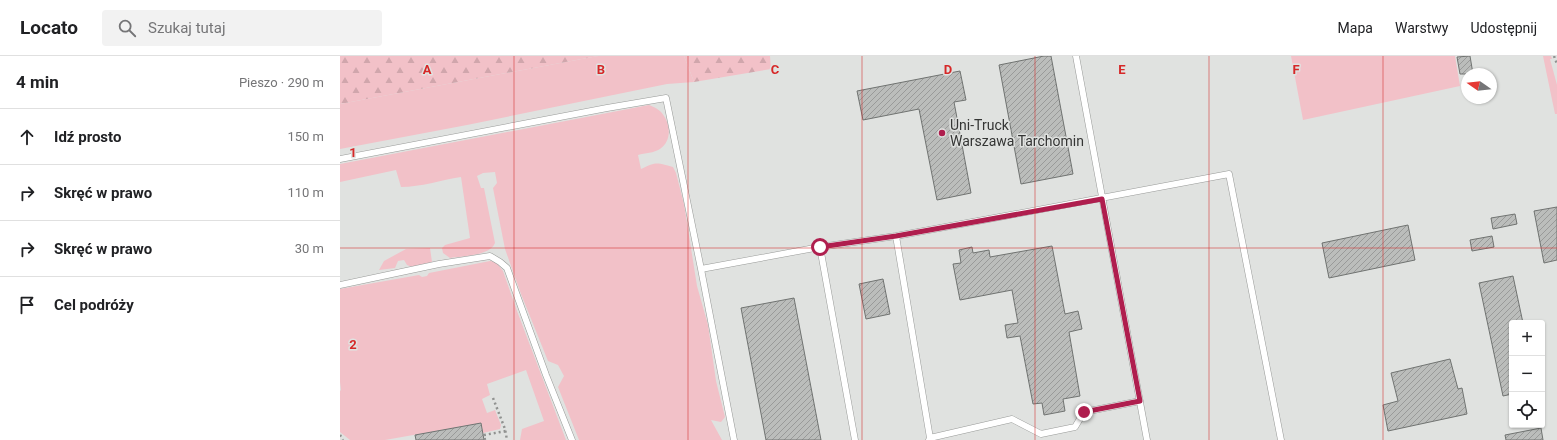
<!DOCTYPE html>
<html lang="pl">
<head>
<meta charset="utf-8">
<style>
  :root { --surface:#fff; --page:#f2f2f2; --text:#202124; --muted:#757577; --line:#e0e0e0 }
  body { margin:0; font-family:Roboto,sans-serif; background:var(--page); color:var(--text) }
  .controls { position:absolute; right:12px; bottom:12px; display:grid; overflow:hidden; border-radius:4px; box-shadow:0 1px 3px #0004 }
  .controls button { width:36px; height:36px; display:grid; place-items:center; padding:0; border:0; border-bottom:1px solid var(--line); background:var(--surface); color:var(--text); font:20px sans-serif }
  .compass { position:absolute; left:1121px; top:12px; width:36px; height:36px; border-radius:50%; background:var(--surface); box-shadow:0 1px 3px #0004; rotate:284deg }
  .stop { position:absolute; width:12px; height:12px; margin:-9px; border:3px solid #af1e4e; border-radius:50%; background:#fff }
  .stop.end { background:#af1e4e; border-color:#fff; box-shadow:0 1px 4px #0008 }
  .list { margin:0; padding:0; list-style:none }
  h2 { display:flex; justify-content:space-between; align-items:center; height:52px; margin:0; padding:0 16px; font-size:17px }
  h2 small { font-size:13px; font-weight:400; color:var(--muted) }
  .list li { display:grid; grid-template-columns:26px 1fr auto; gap:12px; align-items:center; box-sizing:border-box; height:56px; padding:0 16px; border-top:1px solid var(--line) }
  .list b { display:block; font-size:15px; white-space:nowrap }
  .list em { font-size:13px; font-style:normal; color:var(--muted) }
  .icon { flex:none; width:22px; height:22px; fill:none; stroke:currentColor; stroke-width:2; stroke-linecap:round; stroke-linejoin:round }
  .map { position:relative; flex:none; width:1217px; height:384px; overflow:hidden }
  header { display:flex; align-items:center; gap:24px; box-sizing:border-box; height:56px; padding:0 20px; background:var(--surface); border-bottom:1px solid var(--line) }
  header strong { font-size:19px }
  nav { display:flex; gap:22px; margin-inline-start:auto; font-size:14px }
  .search { width:280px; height:36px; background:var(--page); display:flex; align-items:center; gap:10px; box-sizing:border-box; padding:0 14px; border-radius:4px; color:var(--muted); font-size:15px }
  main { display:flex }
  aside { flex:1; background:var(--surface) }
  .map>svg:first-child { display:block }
  .green { fill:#f2c1c8 }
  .forest { fill:url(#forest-firs) }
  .building { fill:url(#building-hatch); stroke:#707371 }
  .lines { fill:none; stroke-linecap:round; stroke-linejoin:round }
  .service-casing { stroke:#989a98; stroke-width:7 }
  .path { stroke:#909290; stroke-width:2.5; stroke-dasharray:2 3; stroke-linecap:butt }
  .service { stroke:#fff; stroke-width:6 }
  .route { stroke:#af1e4e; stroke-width:5 }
  .grid { fill:none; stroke:#d62828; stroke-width:1; stroke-opacity:0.55 }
  .poi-dot { fill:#af1e4e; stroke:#e0e2e0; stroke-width:1.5 }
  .labels { text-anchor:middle; stroke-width:3; stroke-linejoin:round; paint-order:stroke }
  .poi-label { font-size:14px; fill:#343534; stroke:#e0e2e0; text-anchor:start }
  .grid-label { font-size:13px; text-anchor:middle; font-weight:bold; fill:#d62828; stroke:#e0e2e0; stroke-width:3; stroke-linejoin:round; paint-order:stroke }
</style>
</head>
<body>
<header>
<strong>Locato</strong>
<div class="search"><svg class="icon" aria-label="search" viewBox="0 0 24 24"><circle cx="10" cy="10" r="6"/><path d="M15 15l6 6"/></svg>Szukaj tutaj</div>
<nav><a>Mapa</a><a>Warstwy</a><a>Udostępnij</a></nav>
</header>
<main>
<aside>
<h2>4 min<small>Pieszo · 290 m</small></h2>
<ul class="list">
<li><svg class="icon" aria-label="ahead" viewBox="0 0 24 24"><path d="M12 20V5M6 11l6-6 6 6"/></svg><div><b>Idź prosto</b></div><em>150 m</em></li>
<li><svg class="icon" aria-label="right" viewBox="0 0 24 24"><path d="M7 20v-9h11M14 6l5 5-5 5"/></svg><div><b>Skręć w prawo</b></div><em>110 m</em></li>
<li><svg class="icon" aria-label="right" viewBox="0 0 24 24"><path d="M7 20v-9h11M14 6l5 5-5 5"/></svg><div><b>Skręć w prawo</b></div><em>30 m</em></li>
<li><svg class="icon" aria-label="arrive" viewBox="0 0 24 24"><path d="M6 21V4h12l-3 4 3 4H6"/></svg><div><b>Cel podróży</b></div></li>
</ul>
</aside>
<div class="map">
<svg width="1217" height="384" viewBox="0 0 1217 384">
  <defs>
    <pattern id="forest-firs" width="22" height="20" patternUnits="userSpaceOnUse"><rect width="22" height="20" fill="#f2c1c8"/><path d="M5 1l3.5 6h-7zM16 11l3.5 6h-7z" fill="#d0a6ac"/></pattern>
    <pattern id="building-hatch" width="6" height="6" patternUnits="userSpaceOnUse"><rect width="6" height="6" fill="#bbbdbb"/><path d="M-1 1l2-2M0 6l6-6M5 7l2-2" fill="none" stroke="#999a99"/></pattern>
  </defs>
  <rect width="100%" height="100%" fill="#e0e2e0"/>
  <!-- green -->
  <path class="green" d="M 258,0 L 344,0 L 354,26 L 327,28 L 127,69 L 0,93 L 0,48 Z
    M 951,0 L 1115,0 L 1120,30 L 963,64 Z
    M 1203,0 L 1211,0 L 1212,3 L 1210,3 L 1217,29 L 1217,58 L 1215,58 Z
    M 309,49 C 314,51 321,54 324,60 C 331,70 331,86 320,93 C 314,97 305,97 298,99 L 301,113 C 316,106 316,106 333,111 L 336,117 L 344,148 L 357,230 L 368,269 L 376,325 L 385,361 L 381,366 L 371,364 L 382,384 L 239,384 L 218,331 L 224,320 L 218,309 L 208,305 L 181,238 L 165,193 L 153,132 L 157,127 L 155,116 L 143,117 L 137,120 L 141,132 L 144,132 L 155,187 C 150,200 122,200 110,202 L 103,197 L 102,192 L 105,189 L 130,182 L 121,121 C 101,124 81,131 61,131 L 56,114 L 0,126 L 0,108 Z
    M 90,192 L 92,206 L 72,211 L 67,209 L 64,204 L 58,205 L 55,212 L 39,214 L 44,205 L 66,193 Z
    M 150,205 L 156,206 L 163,215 L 177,255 L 226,384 L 180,384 L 182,373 L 204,365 L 186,314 L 147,328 L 150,339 L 142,343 L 147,357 L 155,354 L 161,369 L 160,373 L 143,377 L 141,367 L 45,384 L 10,384 L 0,376 L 0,335 L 1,334 L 0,326 L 0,233 L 79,219 L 82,221 L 87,220 L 89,217 Z"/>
  <!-- forest -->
  <path class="forest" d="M 0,0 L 258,0 L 0,48 Z
    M 344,0 L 430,0 L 431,13 L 354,26 Z"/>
  <!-- building -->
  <path class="building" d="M 704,0 L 711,0 L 733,118 L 681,128 L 659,9 Z
    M 1130,0 L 1133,18 L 1120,18 L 1117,1 Z
    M 620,15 L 626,44 L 614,46 L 631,137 L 597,144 L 579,53 L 523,64 L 517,35 Z
    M 1217,151 L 1217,204 L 1204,207 L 1194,155 Z
    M 1175,158 L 1177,168 L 1153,173 L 1151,162 Z
    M 1068,169 L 1075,204 L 989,222 L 982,187 Z
    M 1152,180 L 1154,191 L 1132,195 L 1130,184 Z
    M 712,190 L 725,258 L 738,255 L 742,273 L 729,276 L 740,340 L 723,343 L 725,355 L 704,359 L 702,347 L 693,348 L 680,280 L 667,282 L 665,269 L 678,267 L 672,234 L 620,244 L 613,208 L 621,207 L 619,194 L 632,191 L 633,197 L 649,194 L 650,201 Z
    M 1173,220 L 1183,267 L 1172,267 L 1172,338 L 1163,340 L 1139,227 Z
    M 543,223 L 550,258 L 526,263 L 519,228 Z
    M 454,242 L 481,384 L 426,384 L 401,252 Z
    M 1110,303 L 1118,333 L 1122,332 L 1127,358 L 1048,375 L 1043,349 L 1058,345 L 1051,317 Z
    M 141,367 L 144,384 L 76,384 L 75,379 Z
    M 1201,372 L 1203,384 L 1166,384 L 1165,379 Z"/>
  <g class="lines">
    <defs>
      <path id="service" d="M 736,0 L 807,384
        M 0,103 L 267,52 L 326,42 L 361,213 L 394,384
        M 556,180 L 590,382 L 589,384
        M 480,191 L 515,384
        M 361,213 L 480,191 L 556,180 L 665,160 L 889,118 L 941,384
        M 0,229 L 99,208 L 150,200 L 160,206 L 167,212 L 206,319 L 232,384
        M 590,382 L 672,363 L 701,378 L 735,371 L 744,356 L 800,345"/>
    </defs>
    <!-- service casing -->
    <use href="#service" class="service-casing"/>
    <!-- path -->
    <path class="path" d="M 1214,0 L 1217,8
      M 153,342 L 165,373 L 167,384
      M 0,379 L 3,384
      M 145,384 L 144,379 L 166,375"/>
    <!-- service -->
    <use href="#service" class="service"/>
  </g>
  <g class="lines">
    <!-- route -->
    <path class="route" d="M 480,191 L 556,180 L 762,143 L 800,345 L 744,356"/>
  </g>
  <!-- grid -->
  <path class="grid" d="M 174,0 L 174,384M 348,0 L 348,384M 522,0 L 522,384M 695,0 L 695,384M 869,0 L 869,384M 1043,0 L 1043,384M 0,192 L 1217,192"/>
  <!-- markers -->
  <circle class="poi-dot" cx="602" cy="77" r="4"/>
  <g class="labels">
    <!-- poi labels -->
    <g class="poi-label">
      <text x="610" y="74">Uni-Truck<tspan x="610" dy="16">Warszawa Tarchomin</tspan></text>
    </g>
  </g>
  <g class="grid-label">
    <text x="87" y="18">A</text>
    <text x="261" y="18">B</text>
    <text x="435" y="18">C</text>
    <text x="608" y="18">D</text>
    <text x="782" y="18">E</text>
    <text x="956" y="18">F</text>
    <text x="13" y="101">1</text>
    <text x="13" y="293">2</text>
  </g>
</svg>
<div class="controls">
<button>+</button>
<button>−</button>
<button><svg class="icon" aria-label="locate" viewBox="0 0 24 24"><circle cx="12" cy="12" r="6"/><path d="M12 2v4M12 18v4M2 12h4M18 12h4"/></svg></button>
</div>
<svg class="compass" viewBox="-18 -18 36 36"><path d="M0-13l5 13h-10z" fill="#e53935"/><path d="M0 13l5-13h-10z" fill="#757577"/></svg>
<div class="stop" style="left:480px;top:191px"></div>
<div class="stop end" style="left:744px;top:356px"></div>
</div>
</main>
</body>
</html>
